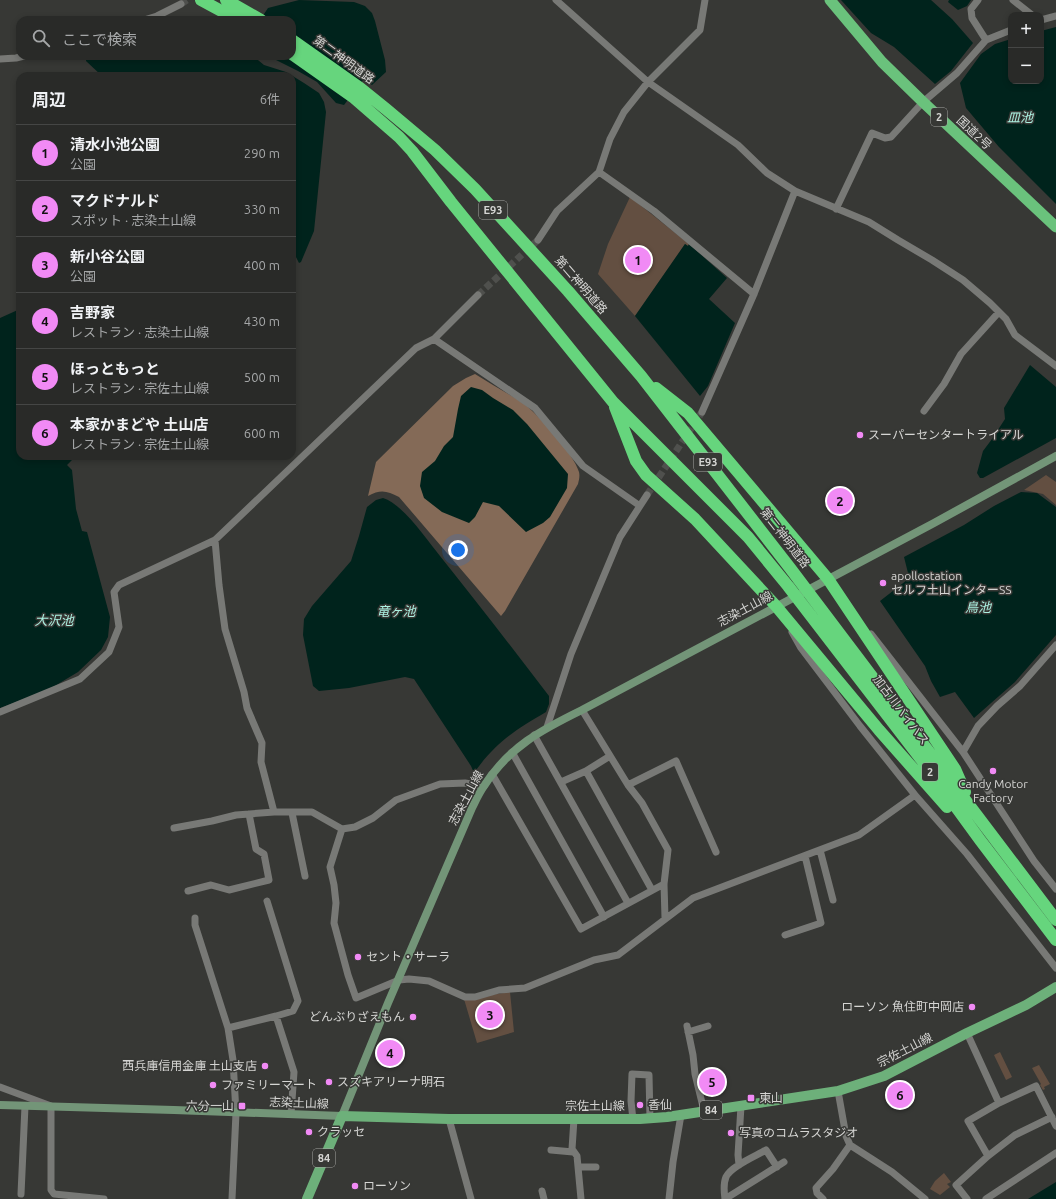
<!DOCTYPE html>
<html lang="ja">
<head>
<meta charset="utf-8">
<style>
  :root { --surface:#292a28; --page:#353634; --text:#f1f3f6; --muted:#a5a7a8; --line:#454645; --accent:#f18af5 }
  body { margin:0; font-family:Ubuntu,"Noto Sans JP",sans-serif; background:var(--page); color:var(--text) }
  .controls { position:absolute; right:12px; top:12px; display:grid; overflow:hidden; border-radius:8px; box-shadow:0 2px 6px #0003 }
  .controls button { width:36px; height:36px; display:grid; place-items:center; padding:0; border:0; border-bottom:1px solid var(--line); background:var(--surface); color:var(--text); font:20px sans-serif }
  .you { position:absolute; left:458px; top:550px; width:14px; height:14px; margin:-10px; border:3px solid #fff; border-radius:50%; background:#1a73e8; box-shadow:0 0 0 6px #1a73e833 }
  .badge { display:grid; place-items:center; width:26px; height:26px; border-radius:50%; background:var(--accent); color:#111; font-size:13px; font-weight:700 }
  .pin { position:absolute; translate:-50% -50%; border:2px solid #fff; box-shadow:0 1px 4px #0006 }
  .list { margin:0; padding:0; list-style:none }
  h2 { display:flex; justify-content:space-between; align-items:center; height:52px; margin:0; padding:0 16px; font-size:17px }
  h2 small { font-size:13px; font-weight:400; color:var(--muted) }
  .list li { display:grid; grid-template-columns:26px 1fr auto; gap:12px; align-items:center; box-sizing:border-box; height:56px; padding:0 16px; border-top:1px solid var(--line) }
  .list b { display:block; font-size:15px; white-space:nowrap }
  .list p { margin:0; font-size:13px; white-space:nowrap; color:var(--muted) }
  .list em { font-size:13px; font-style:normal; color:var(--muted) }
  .icon { flex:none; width:22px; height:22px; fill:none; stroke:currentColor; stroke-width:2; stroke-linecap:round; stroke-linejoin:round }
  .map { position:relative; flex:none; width:1056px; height:1199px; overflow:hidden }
  .search { position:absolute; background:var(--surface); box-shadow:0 2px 6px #0003; left:16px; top:16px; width:280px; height:44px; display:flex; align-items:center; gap:10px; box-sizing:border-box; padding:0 14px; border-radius:12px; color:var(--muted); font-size:15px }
  .panel { position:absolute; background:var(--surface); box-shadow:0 2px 6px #0003; left:16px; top:72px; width:280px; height:388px; border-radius:12px }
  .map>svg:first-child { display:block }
  .green { fill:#634f41 }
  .forest { fill:#846a57 }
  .water { fill:#00231c }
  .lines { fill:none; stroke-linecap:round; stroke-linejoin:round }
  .minor-tunnel { stroke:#4f504d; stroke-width:7; stroke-dasharray:7 3.5; stroke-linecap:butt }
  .minor { stroke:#787976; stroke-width:7 }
  .secondary { stroke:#739578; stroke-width:8 }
  .primary { stroke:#6db07a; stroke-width:10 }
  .trunk { stroke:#6ac27c; stroke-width:11 }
  .motorway { stroke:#66d57d; stroke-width:12 }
  .poi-dot { fill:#f18af5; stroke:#373835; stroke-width:1.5 }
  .labels { text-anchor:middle; stroke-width:3; stroke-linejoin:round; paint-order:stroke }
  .shield { fill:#373835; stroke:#a6a6a4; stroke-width:1 }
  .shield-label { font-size:11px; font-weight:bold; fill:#d5d5d3 }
  .street-label { font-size:12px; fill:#d5d5d3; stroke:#373835 }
  .poi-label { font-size:12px; fill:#d5d5d3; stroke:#373835; text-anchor:start }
  .water-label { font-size:13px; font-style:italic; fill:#abf1e1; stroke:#373835 }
</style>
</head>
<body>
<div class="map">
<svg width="1056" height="1199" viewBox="0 0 1056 1199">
  <rect width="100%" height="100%" fill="#373835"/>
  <!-- green -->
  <path class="green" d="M 630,197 L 689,244 L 688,246 L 685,244 L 635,316 L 598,274 L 608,244 Z
    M 1046,475 L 1056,482 L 1056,505 L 1043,494 L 1024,490 Z
    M 510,992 L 514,1032 L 477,1043 L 464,999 Z
    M 1000,1052 L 1012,1077 L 1006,1080 L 994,1055 Z
    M 1039,1065 L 1050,1084 L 1044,1087 L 1045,1089 L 1043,1090 L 1040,1085 L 1041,1084 L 1032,1068 Z
    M 944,1173 L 951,1182 L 947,1184 L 950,1187 L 940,1195 L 930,1189 L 935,1181 Z"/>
  <!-- forest -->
  <path class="forest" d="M 475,374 C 491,384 507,393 523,403 C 538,414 574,454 579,472 C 580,476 579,480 578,484 L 505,611 L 501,616 L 399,497 C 387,491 381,489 368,496 L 376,462 L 453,386 L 466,378 Z"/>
  <!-- water -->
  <path class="water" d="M 299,0 L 354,2 L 365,6 L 372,13 L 375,21 L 385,60 L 386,72 L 372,85 L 363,80 L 344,105 L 336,103 L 317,82 L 298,71 L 268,56 L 292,56 L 292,20 L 260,20 L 268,8 Z
    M 841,0 L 931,0 L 952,19 L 973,43 L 951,71 L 935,84 L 894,47 L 871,33 Z
    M 949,0 L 971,0 L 967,6 L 958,10 L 948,2 Z
    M 1056,27 L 1056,204 L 999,147 L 966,108 L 960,83 L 981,54 L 995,44 L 1011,39 L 1011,81 L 1041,81 L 1041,31 Z
    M 89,56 L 253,56 L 264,65 L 286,72 L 304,83 L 319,93 L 324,102 L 326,112 L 314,231 L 301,262 L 299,263 L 292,249 L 292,76 L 102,76 L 86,61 L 86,58 Z
    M 20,148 L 20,200 L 16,177 Z
    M 685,244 L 688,246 L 689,244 L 727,278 L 709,299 L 735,323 L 708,386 L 700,396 L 635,316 Z
    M 20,309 L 20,456 L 71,456 L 72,460 L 67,465 L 72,470 L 76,509 L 82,531 L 87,532 L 110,617 L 108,637 L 101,650 L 78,672 L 48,690 L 0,708 L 0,318 Z
    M 1030,365 L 1056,387 L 1056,438 L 983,478 L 980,478 L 977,473 L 983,451 L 992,439 L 1005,419 L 1004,408 Z
    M 471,387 L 482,390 L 493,398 L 513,410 L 527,424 L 568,474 L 567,488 L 550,517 L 543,523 L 526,532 L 499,506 L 483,502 L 475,517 L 469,523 L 442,512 L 424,498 L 420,486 L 422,472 L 435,461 L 444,446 L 453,437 L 458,409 L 461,396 Z
    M 1021,492 L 1037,493 L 1056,507 L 1056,635 L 1015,682 L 974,718 L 955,692 L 940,697 L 931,681 L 925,666 L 880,601 L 907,580 L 908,573 L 904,557 L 964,525 L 994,506 Z
    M 383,498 C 403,504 427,540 440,556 C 477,602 513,649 549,696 L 549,704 L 546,712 C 515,730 495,743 474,773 L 471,766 L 414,679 L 405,677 L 349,688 L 319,691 L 313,686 L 303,635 L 304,619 L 312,606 L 351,561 L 359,536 L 367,507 L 376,500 Z
    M 1056,1182 L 1056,1199 L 1028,1199 Z"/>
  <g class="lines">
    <!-- minor-tunnel -->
    <path class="minor-tunnel" d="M 181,4 L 187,0
      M 478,295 L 538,240
      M 647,495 L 702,412"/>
    <!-- minor -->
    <path class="minor" d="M 556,0 L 648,82 L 738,145 L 767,173 L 795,191 L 869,222 L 898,240 L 932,260 L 963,280 L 990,303 L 1006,319 L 1015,335 L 1056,366
      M 978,0 L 971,9 L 972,18 L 986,40
      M 1013,0 L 1032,15
      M 144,20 L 157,16 L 181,4
      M 1041,20 L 1056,16
      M 0,59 L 16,58 L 24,56
      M 599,172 L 654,211 L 754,294
      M 836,209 L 872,133 L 885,138 L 891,137 L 923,102 L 957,73 L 986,40 L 1011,30
      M 538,240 L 557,211 L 599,172 L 610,139 L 624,112 L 648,82 L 700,30 L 705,0
      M 434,339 L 535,408 L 583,466 L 640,506
      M 924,411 L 944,384 L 961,354 L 999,312
      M 702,412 L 754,294 L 795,191
      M 215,540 L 219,585 L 225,629 L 244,692 L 247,708 L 262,743 L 261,762 L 274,812 L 312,812 L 342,829
      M 792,632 L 801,648 L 860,726 L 915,795 L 967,854 L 1056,968
      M 871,634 L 963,752 L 1034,861 L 1056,889
      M 582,710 L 628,785 L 642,803 L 668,850 L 664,884 L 665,918
      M 0,712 L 80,679 L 109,652 L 119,627 L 114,592 L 119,585 L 215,540 L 416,348 L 434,339 L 478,295
      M 547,727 L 571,654 L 620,537 L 647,495
      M 534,735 L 628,903
      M 512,752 L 604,917
      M 963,752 L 978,726 L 997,706 L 1020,686 L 1056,645
      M 586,771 L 652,890
      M 492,774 L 581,929 L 664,884
      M 561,782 L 586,771 L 610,756
      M 628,785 L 676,761 L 716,852
      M 483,786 L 465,783 L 440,784 L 396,800 L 373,818 L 355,827 L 342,829 L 330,867 L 334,885 L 336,903 L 334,923 L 348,975 L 356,998 L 399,980 L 409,979 L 429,981 L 465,997 L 475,997 L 499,990 L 525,988 L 594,960 L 618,955 L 693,898 L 859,835 L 915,795
      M 292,813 L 305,876
      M 174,828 L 212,821 L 236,815 L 274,812
      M 820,850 L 833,900
      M 188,891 L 211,885 L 229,890 L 269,880 L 264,854 L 256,849 L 249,814
      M 195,918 L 195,925 L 228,1028 L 233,1060 L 236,1113 L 232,1199
      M 785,935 L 821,923 L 805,856
      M 276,1016 L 294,1072 L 291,1114
      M 687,1026 L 693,1055 L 695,1074 L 704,1111
      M 228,1028 L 276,1016 L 293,1011 L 298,1001 L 267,901
      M 688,1032 L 708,1026
      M 967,1033 L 999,1103
      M 0,1087 L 51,1106 L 51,1190 L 54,1194 L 104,1199
      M 449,1119 L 471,1199
      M 574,1119 L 572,1149 L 577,1156 L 581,1199
      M 633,1120 L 631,1101 L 632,1074 L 649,1075 L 650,1119
      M 850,1145 L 892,1172 L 925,1199
      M 551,1150 L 573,1152
      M 988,1156 L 1015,1135 L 1052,1117
      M 739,1165 L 738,1155 L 741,1106
      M 578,1167 L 596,1167
      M 542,1191 L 544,1199
      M 21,1194 L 25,1106
      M 669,1199 L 673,1162 L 681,1115
      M 725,1199 C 724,1192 723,1184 726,1177 C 731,1166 756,1156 766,1150 L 777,1167
      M 725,1199 L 784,1162
      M 823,1199 L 817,1193 L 816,1188 L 833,1169 L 850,1145 L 846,1136 L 838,1091
      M 967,1199 L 956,1185 L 988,1156 L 968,1121 L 999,1103 L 1036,1086 L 1056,1126
      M 986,1199 L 1056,1153"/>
    <!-- secondary -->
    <path class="secondary" d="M 0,1105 L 174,1110 L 342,1116 L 388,1003 L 472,808 C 476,800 479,793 484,786 C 509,747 541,730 582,710 L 934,523 L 1056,456"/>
    <!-- primary -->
    <path class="primary" d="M 307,1199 L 342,1116 L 449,1119 L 640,1119 L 667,1117 L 838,1091 L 884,1076 L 967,1033 L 1026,1005 L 1056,987"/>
    <!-- trunk -->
    <path class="trunk" d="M 830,0 L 882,62 L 923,102 L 1056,227"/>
    <!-- motorway -->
    <path class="motorway" d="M 201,0 L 238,20
      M 226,0 L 261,20
      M 292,40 L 360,88 L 386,109 L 435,150 L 475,189 L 568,291 L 641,376 L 790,568 L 1056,920
      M 292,54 L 353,97 L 399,137 L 412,151 L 451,202 L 613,402 L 748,537 L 788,586 L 921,759 L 980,840 L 1056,940
      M 656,388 L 688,413 L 828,579 L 955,769 L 965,792
      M 615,407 L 636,461 L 646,475 L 695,519 L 776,606 L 879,730 L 947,807"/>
  </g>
  <!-- markers -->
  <g class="poi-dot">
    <circle cx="860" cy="435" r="4"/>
    <circle cx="883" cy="583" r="4"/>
    <circle cx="993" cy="771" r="4"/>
    <circle cx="358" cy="957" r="4"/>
    <circle cx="972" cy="1007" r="4"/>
    <circle cx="413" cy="1017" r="4"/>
    <circle cx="265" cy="1066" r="4"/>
    <circle cx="329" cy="1082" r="4"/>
    <circle cx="213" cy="1085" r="4"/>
    <rect x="747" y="1094" width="8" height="8" rx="2"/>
    <circle cx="640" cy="1105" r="4"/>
    <rect x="238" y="1102" width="8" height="8" rx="2"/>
    <circle cx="309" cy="1132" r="4"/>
    <circle cx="731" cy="1133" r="4"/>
    <circle cx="355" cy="1186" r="4"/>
  </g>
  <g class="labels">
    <!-- shield labels -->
    <g class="shield">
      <rect x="931" y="108" width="16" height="18" rx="3"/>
      <rect x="479" y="201" width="28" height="18" rx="3"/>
      <rect x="694" y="453" width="28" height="18" rx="3"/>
      <rect x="922" y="763" width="16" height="18" rx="3"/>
      <rect x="700" y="1101" width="22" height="18" rx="3"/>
      <rect x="313" y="1149" width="22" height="18" rx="3"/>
    </g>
    <g class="shield-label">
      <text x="939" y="121">2</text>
      <text x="493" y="214">E93</text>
      <text x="708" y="466">E93</text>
      <text x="930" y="776">2</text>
      <text x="711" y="1114">84</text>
      <text x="324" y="1162">84</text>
    </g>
    <!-- street labels -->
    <g class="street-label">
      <text transform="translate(344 60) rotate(36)" y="4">第二神明道路</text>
      <text transform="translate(974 133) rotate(43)" y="4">国道2号</text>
      <text transform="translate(581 285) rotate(49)" y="4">第二神明道路</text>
      <text transform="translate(785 538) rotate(52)" y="4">第二神明道路</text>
      <text transform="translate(745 609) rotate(-28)" y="4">志染土山線</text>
      <text transform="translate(901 710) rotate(53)" y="4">加古川バイパス</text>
      <text transform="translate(466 798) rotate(-62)" y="4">志染土山線</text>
      <text transform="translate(905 1050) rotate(-27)" y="4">宗佐土山線</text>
      <text transform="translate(299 1103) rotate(2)" y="4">志染土山線</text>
      <text x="595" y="1110">宗佐土山線</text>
    </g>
    <!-- poi labels -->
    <g class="poi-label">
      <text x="868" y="439">スーパーセンタートライアル</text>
      <text x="891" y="580">apollostation<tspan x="891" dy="14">セルフ土山インターSS</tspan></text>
      <text x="993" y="788" text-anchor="middle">Candy Motor<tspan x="993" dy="14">Factory</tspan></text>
      <text x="366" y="961">セント・サーラ</text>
      <text x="964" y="1011" text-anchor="end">ローソン 魚住町中岡店</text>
      <text x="405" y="1021" text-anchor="end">どんぶりざえもん</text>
      <text x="257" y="1070" text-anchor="end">西兵庫信用金庫 土山支店</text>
      <text x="337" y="1086">スズキアリーナ明石</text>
      <text x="221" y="1089">ファミリーマート</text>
      <text x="759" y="1102">東山</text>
      <text x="648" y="1109">香仙</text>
      <text x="234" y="1110" text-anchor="end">六分一山</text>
      <text x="317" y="1136">クラッセ</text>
      <text x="739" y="1137">写真のコムラスタジオ</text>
      <text x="363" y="1190">ローソン</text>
    </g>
    <!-- water labels -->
    <g class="water-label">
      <text x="1020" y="122">皿池</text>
      <text x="978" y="612">鳥池</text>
      <text x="396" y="616">竜ヶ池</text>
      <text x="54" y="625">大沢池</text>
    </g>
  </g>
</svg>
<div class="controls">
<button>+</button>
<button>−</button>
</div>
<div class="you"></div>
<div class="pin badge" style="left:638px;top:260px">1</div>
<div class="pin badge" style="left:840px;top:501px">2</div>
<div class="pin badge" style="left:490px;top:1015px">3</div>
<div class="pin badge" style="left:390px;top:1053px">4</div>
<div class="pin badge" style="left:712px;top:1082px">5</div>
<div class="pin badge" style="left:900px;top:1095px">6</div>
<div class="search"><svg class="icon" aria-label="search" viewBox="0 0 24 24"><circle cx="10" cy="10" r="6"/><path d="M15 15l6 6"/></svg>ここで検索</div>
<section class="panel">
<h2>周辺<small>6件</small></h2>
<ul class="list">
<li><span class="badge">1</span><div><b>清水小池公園</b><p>公園</p></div><em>290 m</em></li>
<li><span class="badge">2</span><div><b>マクドナルド</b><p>スポット · 志染土山線</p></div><em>330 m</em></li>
<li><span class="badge">3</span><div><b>新小谷公園</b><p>公園</p></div><em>400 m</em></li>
<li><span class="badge">4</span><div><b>吉野家</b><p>レストラン · 志染土山線</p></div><em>430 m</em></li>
<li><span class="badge">5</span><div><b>ほっともっと</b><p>レストラン · 宗佐土山線</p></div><em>500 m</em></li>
<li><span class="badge">6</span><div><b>本家かまどや 土山店</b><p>レストラン · 宗佐土山線</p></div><em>600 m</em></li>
</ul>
</section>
</div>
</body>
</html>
